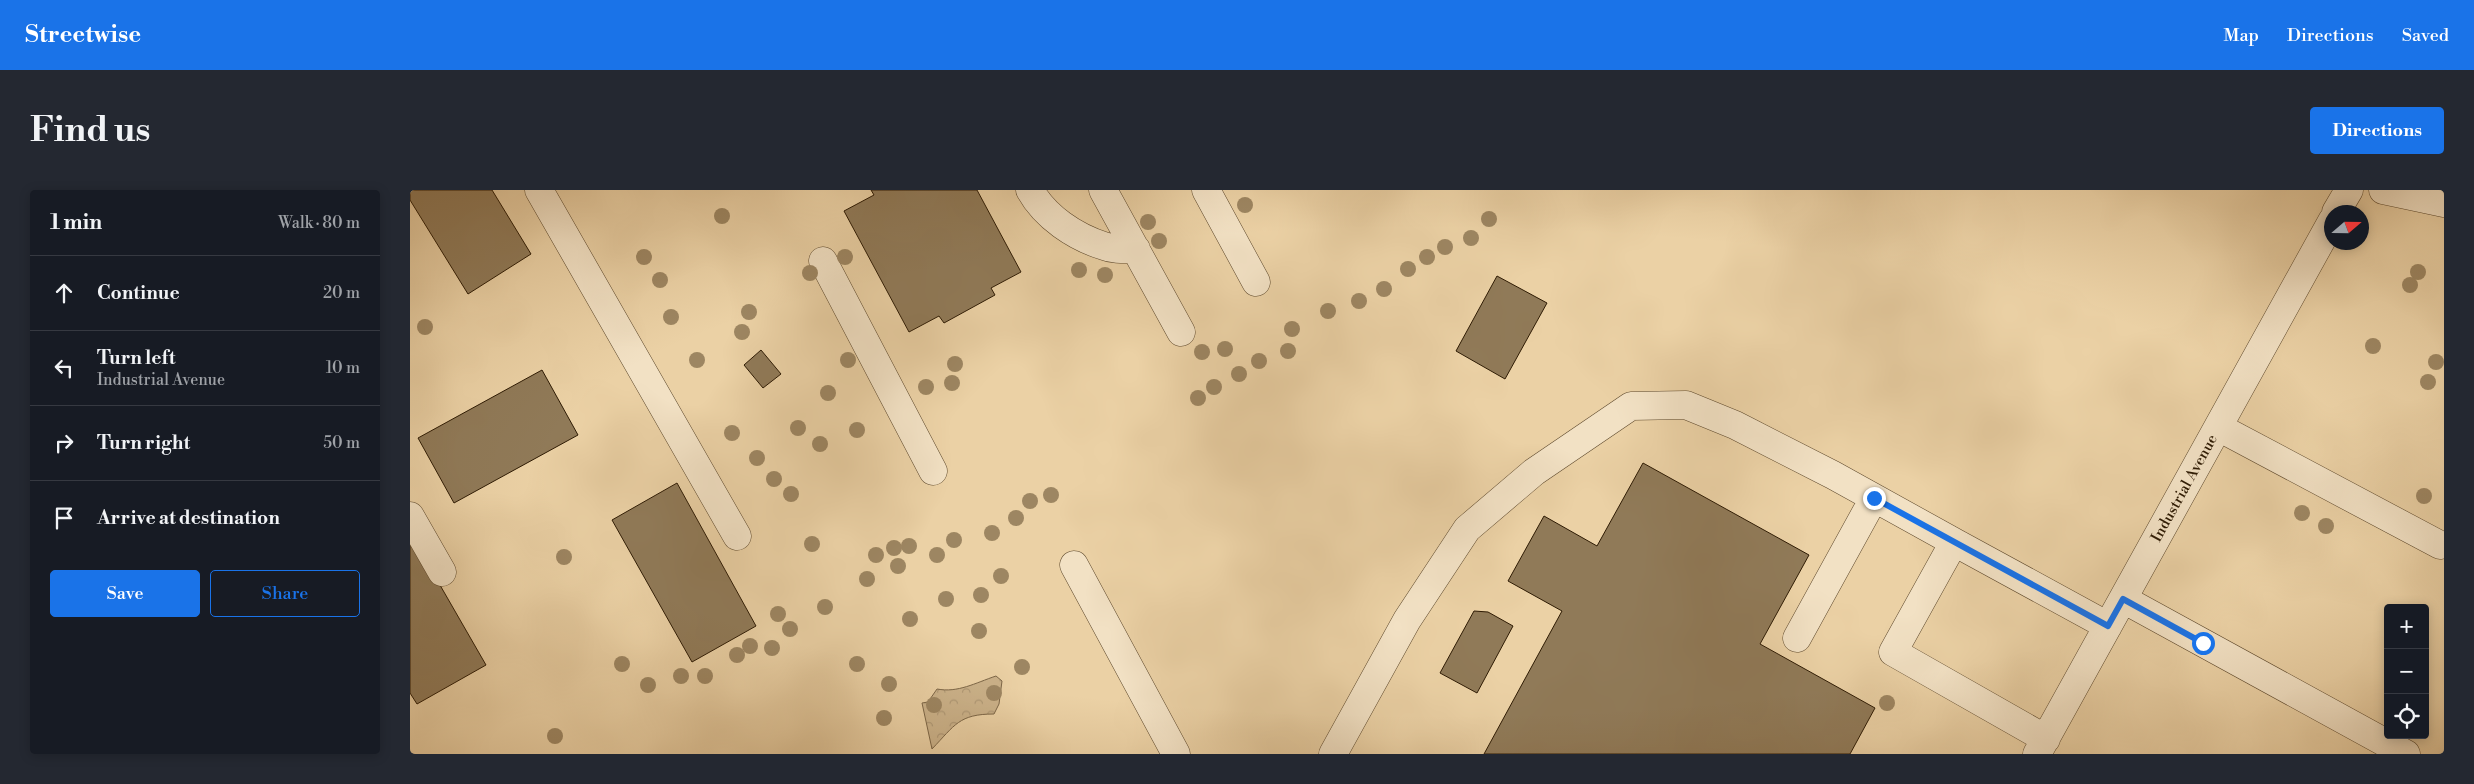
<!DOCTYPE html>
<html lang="en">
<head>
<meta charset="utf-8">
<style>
  :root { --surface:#171b24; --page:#242831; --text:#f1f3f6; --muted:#9ea1a6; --line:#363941; --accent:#1a73e8 }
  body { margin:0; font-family:"Libre Bodoni",serif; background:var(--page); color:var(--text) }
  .controls { position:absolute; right:15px; bottom:15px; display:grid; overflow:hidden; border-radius:5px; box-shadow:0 2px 12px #0003 }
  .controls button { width:45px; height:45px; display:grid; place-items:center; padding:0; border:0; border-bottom:1px solid var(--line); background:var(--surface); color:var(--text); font:25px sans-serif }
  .compass { position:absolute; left:1914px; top:15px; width:45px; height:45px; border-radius:50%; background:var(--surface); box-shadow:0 2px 12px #0003; rotate:70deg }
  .stop { position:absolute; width:15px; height:15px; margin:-11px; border:4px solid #1a73e8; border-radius:50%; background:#fff }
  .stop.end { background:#1a73e8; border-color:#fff; box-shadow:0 1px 5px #0008 }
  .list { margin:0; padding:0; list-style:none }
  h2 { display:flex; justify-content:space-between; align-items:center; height:65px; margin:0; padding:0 20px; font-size:21px }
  h2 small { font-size:16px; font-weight:400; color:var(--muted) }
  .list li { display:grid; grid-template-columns:32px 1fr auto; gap:15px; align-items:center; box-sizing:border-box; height:75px; padding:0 20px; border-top:1px solid var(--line) }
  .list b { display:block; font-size:19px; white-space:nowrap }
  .list p { margin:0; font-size:16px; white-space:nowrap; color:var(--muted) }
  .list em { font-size:16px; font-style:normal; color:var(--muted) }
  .actions { display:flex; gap:10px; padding:15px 20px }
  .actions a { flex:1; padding:11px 0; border:1px solid var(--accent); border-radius:5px; text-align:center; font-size:18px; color:var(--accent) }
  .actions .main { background:var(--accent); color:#fff }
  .icon { flex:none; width:28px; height:28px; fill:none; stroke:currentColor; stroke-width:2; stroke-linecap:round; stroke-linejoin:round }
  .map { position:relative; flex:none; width:2034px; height:564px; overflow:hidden; border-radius:5px }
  header { display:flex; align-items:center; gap:30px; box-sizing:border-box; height:70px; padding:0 25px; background:var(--accent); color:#fff }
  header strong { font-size:24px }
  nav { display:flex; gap:28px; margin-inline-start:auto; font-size:18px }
  .intro { display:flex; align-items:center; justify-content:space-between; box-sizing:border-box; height:120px; padding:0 30px }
  h1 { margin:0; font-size:35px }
  .button { padding:12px 22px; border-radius:5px; background:var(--accent); color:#fff; font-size:18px; font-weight:700 }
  main { display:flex; gap:30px; padding:0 30px }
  aside { flex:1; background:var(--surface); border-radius:5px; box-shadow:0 2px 12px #0003 }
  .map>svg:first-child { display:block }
  .forest { fill:url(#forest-crowns); stroke:#7c6647 }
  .building { fill:#907a58; stroke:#2e1b04 }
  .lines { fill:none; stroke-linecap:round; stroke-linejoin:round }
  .minor-casing { stroke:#5d482c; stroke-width:29 }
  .minor { stroke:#f2e1c4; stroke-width:28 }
  .tree { fill:#9d8662 }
  .route { stroke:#1a73e8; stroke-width:6 }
  .labels { text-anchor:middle; stroke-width:4; stroke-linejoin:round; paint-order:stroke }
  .street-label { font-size:15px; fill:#2e1b04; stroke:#f2e1c4 }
</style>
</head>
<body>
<header>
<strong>Streetwise</strong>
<nav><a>Map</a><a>Directions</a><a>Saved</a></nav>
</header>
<div class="intro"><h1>Find us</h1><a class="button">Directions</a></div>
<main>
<aside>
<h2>1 min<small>Walk · 80 m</small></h2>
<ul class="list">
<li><svg class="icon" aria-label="ahead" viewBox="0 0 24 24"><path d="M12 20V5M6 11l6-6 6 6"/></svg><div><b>Continue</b></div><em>20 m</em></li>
<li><svg class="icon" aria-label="left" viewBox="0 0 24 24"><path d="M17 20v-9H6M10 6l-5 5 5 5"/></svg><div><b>Turn left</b><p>Industrial Avenue</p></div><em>10 m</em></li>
<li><svg class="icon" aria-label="right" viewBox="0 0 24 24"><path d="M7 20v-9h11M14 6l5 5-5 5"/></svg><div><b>Turn right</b></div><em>50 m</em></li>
<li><svg class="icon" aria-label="arrive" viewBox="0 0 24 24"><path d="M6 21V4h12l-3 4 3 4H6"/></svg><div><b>Arrive at destination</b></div></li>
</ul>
<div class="actions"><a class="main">Save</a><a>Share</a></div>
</aside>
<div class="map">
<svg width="2034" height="564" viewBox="0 0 2034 564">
  <defs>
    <pattern id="forest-crowns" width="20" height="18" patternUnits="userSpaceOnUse" patternTransform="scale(1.25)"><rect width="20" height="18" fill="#cbb28a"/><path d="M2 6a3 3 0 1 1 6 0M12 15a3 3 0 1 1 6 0" fill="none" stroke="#af9875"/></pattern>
  </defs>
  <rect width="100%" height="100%" fill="#ebd1a5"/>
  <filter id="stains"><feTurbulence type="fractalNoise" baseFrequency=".004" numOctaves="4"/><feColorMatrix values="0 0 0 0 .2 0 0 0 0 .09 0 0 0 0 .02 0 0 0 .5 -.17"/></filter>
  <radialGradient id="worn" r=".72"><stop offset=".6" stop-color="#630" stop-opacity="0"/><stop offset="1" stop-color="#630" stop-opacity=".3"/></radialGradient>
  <!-- forest -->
  <path class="forest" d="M 586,486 L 592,491 L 589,514 L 584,524 C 549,524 545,535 522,559 L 512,513 L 518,512 L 527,499 C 548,503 565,493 586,486 Z"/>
  <!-- building -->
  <path class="building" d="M 0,0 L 82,0 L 121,64 L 58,104 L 0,10 Z
    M 461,0 L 567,0 L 611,82 L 581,98 L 585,105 L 534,133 L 529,126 L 499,142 L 434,21 L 464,5 Z
    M 1087,86 L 1137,113 L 1095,189 L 1046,161 Z
    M 351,160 L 371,184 L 353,198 L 334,175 Z
    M 132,180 L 168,245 L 44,313 L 8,248 Z
    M 1233,273 L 1399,365 L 1350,454 L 1465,518 L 1440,564 L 1074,564 L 1152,421 L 1098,391 L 1134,326 L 1187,356 Z
    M 267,293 L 346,436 L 282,472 L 202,330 Z
    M 0,343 L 76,475 L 7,514 L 0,503 Z
    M 1064,421 L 1078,422 L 1103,436 L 1067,503 L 1030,483 Z"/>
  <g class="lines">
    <defs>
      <path id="minor" d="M 129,0 L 327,346
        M 620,0 C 635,27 665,47 694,56 C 704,60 715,59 726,59
        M 693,0 L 771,142
        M 796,0 L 846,92
        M 1973,0 L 2034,13
        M 1926,22 L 1939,0
        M 413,71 L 523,281
        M 1808,237 L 2030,355
        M 0,326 L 32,382
        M 664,375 L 766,564
        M 1713,409 L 1996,564
        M 1387,448 L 1464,308
        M 1636,549 L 1483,462 L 1544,352 L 1698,436
        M 923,564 L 997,430 L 1057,339 L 1124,282 L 1221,216 L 1276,215 L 1325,235 L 1423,285 L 1544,352
        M 1627,564 L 1922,31"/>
    </defs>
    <!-- minor casing -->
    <use href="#minor" class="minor-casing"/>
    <!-- minor -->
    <use href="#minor" class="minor"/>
  </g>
  <!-- trees -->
  <g class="tree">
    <circle cx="835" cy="15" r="8"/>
    <circle cx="312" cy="26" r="8"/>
    <circle cx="1079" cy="29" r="8"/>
    <circle cx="738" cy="32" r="8"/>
    <circle cx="1061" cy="48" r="8"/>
    <circle cx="749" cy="51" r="8"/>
    <circle cx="1035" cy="57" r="8"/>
    <circle cx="234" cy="67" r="8"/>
    <circle cx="435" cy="67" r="8"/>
    <circle cx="1017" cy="67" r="8"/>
    <circle cx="998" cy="79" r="8"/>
    <circle cx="669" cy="80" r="8"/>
    <circle cx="2008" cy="82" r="8"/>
    <circle cx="400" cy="83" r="8"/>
    <circle cx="695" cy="85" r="8"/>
    <circle cx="250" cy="90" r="8"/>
    <circle cx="2000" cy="95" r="8"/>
    <circle cx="974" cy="99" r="8"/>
    <circle cx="949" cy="111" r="8"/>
    <circle cx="918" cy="121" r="8"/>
    <circle cx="339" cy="122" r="8"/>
    <circle cx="261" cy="127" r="8"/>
    <circle cx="15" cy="137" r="8"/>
    <circle cx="882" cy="139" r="8"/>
    <circle cx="332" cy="142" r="8"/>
    <circle cx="1963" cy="156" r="8"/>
    <circle cx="815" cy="159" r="8"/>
    <circle cx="878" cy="161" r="8"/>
    <circle cx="792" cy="162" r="8"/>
    <circle cx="287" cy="170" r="8"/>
    <circle cx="438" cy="170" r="8"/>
    <circle cx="849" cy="171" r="8"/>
    <circle cx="2026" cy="172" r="8"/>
    <circle cx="545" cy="174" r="8"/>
    <circle cx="829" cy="184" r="8"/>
    <circle cx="2018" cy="192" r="8"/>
    <circle cx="542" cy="193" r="8"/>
    <circle cx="516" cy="197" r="8"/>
    <circle cx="804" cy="197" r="8"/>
    <circle cx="418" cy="203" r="8"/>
    <circle cx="788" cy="208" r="8"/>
    <circle cx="388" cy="238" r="8"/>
    <circle cx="447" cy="240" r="8"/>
    <circle cx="322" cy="243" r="8"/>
    <circle cx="410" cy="254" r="8"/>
    <circle cx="347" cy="268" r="8"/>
    <circle cx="364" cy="289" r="8"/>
    <circle cx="381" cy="304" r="8"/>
    <circle cx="641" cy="305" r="8"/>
    <circle cx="2014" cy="306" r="8"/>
    <circle cx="620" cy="311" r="8"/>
    <circle cx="1892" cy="323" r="8"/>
    <circle cx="606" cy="328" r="8"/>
    <circle cx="1916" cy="336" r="8"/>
    <circle cx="582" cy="343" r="8"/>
    <circle cx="544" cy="350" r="8"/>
    <circle cx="402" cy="354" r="8"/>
    <circle cx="499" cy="356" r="8"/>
    <circle cx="484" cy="358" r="8"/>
    <circle cx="466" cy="365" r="8"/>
    <circle cx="527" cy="365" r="8"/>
    <circle cx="154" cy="367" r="8"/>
    <circle cx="488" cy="376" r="8"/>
    <circle cx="591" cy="386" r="8"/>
    <circle cx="457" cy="389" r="8"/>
    <circle cx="571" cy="405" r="8"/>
    <circle cx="536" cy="409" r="8"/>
    <circle cx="415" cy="417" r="8"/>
    <circle cx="368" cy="424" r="8"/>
    <circle cx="500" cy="429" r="8"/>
    <circle cx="380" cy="439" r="8"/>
    <circle cx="569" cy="441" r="8"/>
    <circle cx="340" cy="456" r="8"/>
    <circle cx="362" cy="458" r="8"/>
    <circle cx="327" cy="465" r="8"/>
    <circle cx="212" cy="474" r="8"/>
    <circle cx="447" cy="474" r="8"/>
    <circle cx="612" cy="477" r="8"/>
    <circle cx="271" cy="486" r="8"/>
    <circle cx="295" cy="486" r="8"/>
    <circle cx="479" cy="494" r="8"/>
    <circle cx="238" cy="495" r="8"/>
    <circle cx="584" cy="503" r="8"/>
    <circle cx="1477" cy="513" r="8"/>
    <circle cx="524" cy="515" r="8"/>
    <circle cx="474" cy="528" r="8"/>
    <circle cx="145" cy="546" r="8"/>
  </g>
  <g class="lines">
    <!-- route -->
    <path class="route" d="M 1464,308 L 1698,436 L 1713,409 L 1793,453"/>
  </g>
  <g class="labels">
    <!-- street labels -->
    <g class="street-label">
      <text transform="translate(1774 298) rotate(-61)" y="5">Industrial Avenue</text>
    </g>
  </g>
  <rect width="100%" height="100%" filter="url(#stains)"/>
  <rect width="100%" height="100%" fill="url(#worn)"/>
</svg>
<div class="controls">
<button>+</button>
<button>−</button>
<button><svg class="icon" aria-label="locate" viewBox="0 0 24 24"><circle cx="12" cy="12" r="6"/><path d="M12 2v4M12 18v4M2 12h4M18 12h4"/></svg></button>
</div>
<svg class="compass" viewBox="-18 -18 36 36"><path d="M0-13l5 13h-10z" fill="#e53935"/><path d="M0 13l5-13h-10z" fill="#9ea1a6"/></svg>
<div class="stop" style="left:1793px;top:453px"></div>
<div class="stop end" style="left:1464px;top:308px"></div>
</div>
</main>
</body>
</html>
